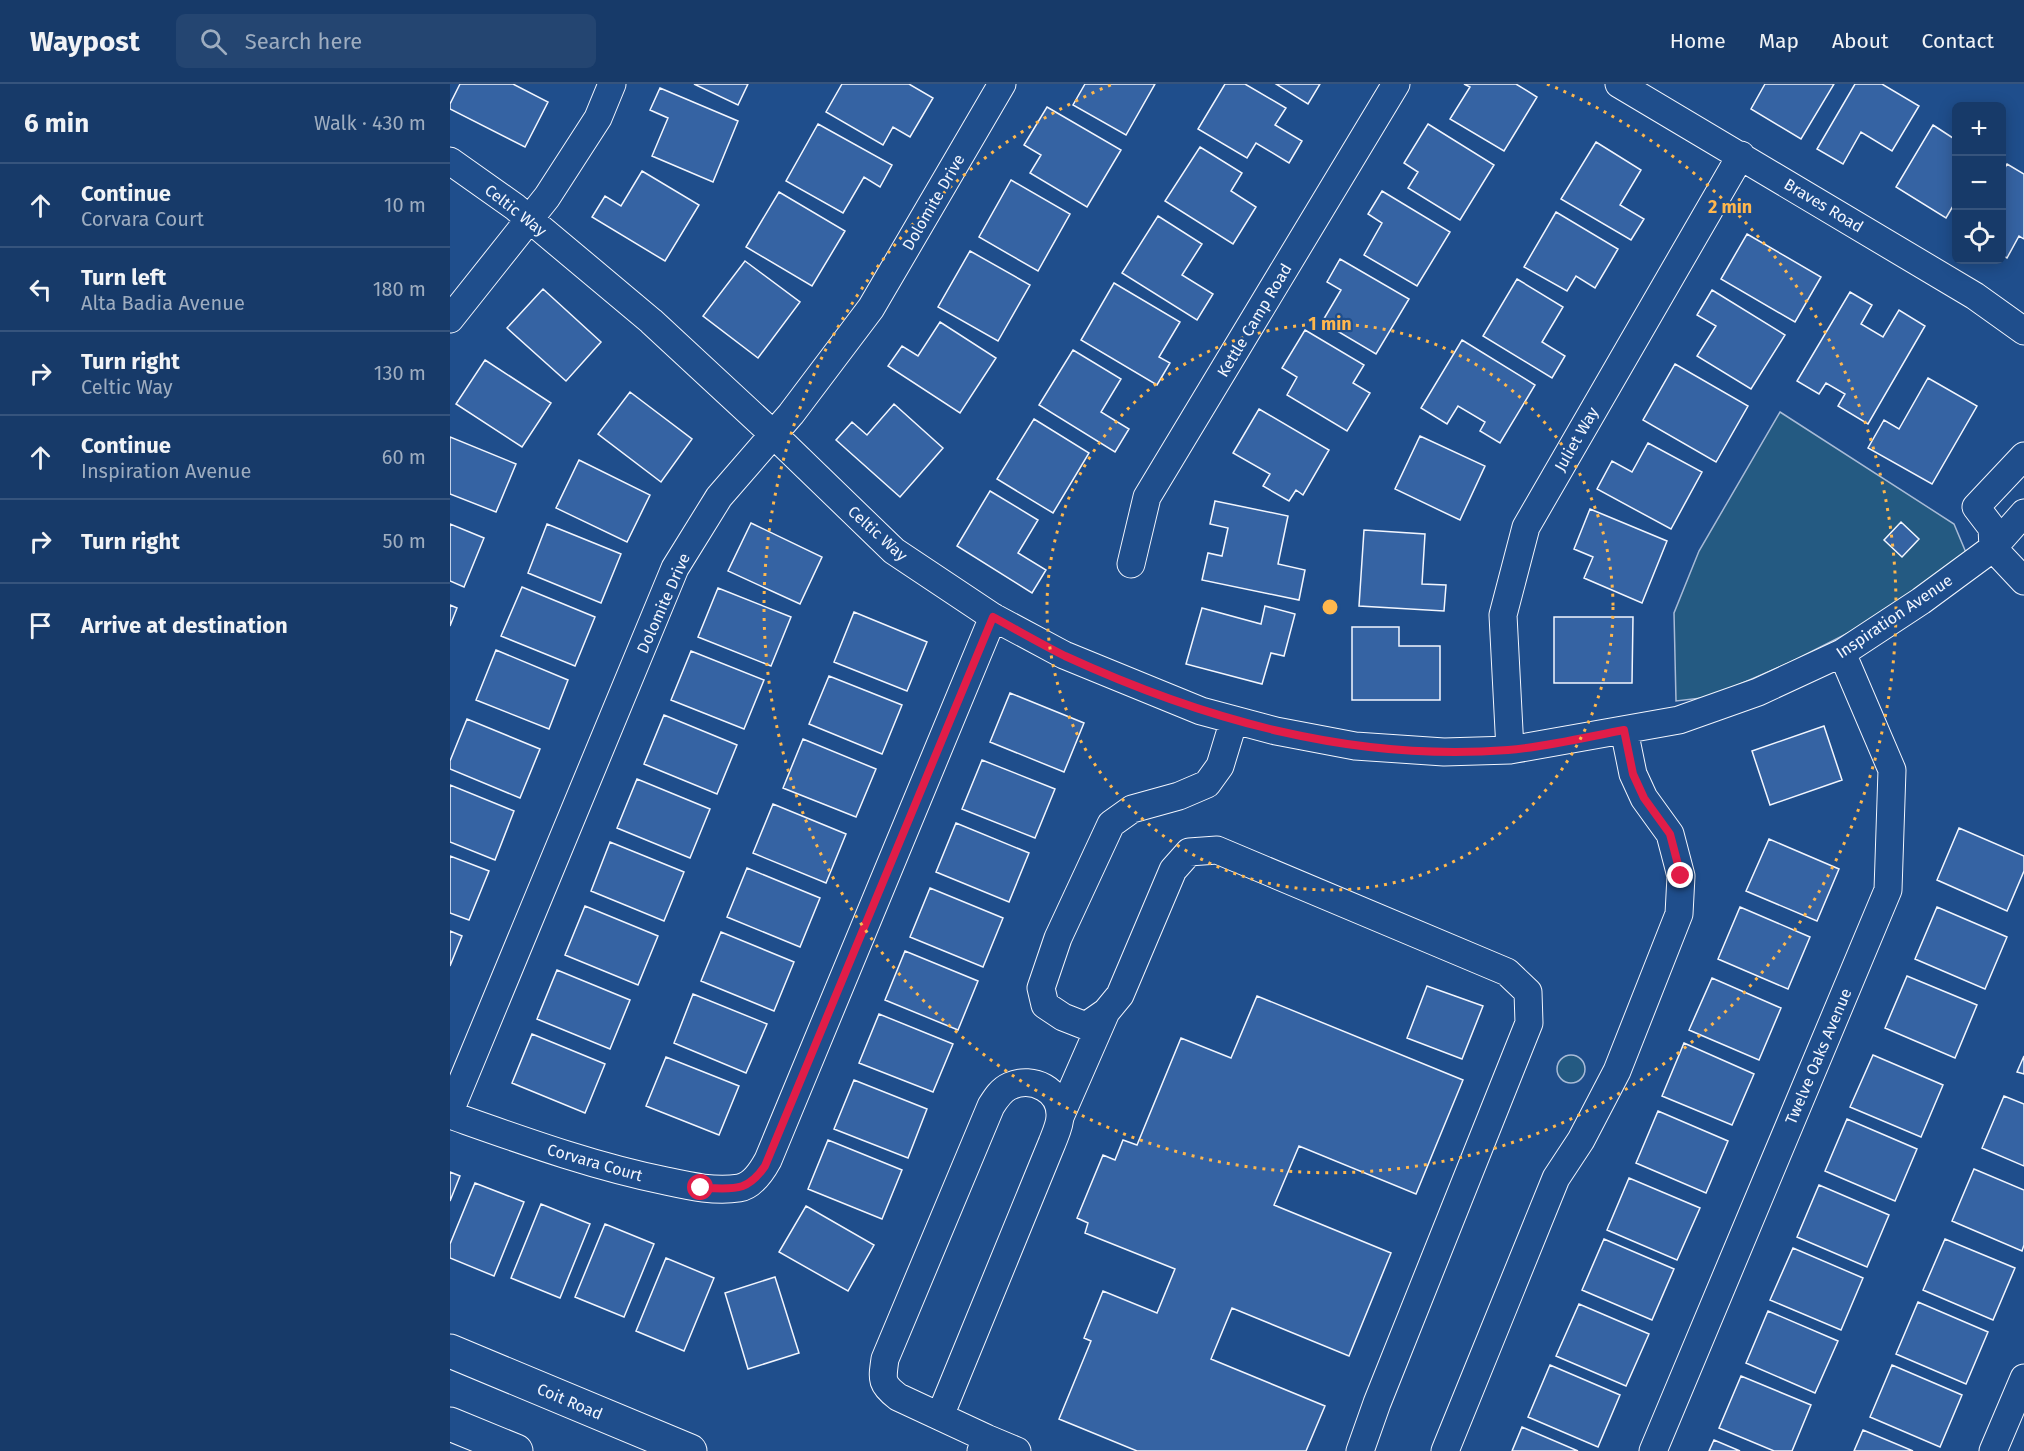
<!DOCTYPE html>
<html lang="en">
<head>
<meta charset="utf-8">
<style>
  :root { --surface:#173a69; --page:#244571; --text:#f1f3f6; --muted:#9eadc0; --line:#36547d }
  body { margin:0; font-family:"Fira Sans",sans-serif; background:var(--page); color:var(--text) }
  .controls { position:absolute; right:18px; top:18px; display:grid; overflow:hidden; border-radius:9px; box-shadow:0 3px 15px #0003 }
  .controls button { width:54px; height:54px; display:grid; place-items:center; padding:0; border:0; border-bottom:2px solid var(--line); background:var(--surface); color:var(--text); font:30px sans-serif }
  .stop { position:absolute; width:18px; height:18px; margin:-14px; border:4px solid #e11d48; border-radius:50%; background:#fff }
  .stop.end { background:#e11d48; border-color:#fff; box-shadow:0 2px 6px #0008 }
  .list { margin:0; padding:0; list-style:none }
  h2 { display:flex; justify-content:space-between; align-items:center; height:78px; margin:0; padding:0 24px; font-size:26px }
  h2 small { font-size:20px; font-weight:400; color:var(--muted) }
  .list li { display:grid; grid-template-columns:39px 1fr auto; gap:18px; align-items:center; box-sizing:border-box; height:84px; padding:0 24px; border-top:2px solid var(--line) }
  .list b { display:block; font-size:22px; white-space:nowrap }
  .list p { margin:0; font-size:20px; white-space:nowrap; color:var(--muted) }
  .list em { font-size:20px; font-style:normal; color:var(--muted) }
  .icon { flex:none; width:33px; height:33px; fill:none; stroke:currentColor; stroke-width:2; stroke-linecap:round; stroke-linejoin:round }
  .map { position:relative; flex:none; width:1574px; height:1367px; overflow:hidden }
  header { display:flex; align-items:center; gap:36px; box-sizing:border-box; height:84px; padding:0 30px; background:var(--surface); border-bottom:2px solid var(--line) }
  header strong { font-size:28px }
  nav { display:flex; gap:33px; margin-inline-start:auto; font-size:21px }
  .search { width:420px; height:54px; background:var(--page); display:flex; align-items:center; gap:15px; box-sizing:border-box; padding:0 21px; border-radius:9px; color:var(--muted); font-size:22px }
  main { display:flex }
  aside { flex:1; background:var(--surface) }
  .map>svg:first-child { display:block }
  .green { fill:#245a82; stroke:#a8bbd7; stroke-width:1.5 }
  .building { fill:#3563a3; stroke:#f2f6ff; stroke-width:1.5 }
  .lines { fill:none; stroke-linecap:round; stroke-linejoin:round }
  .minor-casing { stroke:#f2f6ff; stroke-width:29 }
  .major-casing { stroke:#f2f6ff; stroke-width:35 }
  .minor { stroke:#1f4e8c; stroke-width:27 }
  .major { stroke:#1f4e8c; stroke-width:33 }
  .route { stroke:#e11d48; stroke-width:8 }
  .ring { fill:none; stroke:#ffb74d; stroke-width:3; stroke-dasharray:3 6 }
  .labels { text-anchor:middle; stroke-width:4.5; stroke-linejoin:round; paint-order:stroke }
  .street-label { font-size:16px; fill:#f2f6ff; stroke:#1f4e8c }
  .centre { fill:#ffb74d; stroke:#1f4e8c; stroke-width:3 }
  .ring-label { font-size:18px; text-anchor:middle; font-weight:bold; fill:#ffb74d; stroke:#1f4e8c; stroke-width:4.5; stroke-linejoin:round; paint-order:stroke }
</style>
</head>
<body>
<header>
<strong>Waypost</strong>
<div class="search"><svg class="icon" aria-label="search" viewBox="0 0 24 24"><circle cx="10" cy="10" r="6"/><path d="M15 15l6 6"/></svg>Search here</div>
<nav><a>Home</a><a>Map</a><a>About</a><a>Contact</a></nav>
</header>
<main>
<aside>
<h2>6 min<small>Walk · 430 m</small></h2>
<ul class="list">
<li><svg class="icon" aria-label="ahead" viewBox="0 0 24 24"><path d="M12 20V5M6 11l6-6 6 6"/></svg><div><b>Continue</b><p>Corvara Court</p></div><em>10 m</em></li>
<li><svg class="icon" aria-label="left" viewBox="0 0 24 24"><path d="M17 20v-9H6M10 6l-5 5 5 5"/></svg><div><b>Turn left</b><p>Alta Badia Avenue</p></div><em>180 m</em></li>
<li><svg class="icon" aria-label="right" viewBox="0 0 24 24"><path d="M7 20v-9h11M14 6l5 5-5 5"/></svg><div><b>Turn right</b><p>Celtic Way</p></div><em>130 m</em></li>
<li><svg class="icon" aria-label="ahead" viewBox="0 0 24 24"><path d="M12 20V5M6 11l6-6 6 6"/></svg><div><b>Continue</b><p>Inspiration Avenue</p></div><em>60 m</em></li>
<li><svg class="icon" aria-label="right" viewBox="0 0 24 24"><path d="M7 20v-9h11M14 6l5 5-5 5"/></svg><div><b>Turn right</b></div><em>50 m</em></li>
<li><svg class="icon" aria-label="arrive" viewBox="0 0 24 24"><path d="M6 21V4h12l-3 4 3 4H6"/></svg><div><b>Arrive at destination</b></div></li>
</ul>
</aside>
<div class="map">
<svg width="1574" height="1367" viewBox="0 0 1574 1367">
  <rect width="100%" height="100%" fill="#1f4e8c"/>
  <!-- green -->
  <path class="green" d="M 1330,328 L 1504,440 L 1517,471 L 1406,545 L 1341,578 L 1260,613 L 1226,617 L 1224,529 L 1249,467 Z
    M1107 985a14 14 0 1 1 28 0a14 14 0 1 1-28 0Z"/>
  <!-- building -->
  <path class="building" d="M 10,0 L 63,0 L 98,18 L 75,63 L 0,25 L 0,20 Z
    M 244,0 L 298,0 L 288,21 Z
    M 392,0 L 459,0 L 483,14 L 460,53 L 443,43 L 433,61 L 376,28 Z
    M 635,0 L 705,0 L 676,51 L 623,21 Z
    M 775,0 L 795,0 L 836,24 L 825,41 L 852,57 L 839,79 L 806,59 L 797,74 L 748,45 Z
    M 826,0 L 870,0 L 858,20 Z
    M 1014,0 L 1066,0 L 1087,13 L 1054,67 L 1000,35 L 1020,3 Z
    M 1315,0 L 1384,0 L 1351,55 L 1301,25 Z
    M 1405,0 L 1432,0 L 1469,22 L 1442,67 L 1411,48 L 1393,80 L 1367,65 Z
    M 210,4 L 288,37 L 263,98 L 202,72 L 218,34 L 200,26 Z
    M 597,23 L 671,66 L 637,123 L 580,89 L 591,71 L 574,61 Z
    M 368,40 L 442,81 L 430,103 L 414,93 L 393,129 L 336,97 Z
    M 978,40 L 1044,81 L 1010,136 L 958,104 L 968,88 L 954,79 Z
    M 1483,41 L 1506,56 L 1506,117 L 1496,134 L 1446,103 Z
    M 1146,58 L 1191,86 L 1170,121 L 1194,135 L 1181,156 L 1111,115 Z
    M 750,63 L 792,89 L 781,107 L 806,123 L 783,160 L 715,117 Z
    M 1557,80 L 1574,90 L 1574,155 L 1569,152 L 1557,174 L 1552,171 L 1552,90 Z
    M 192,87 L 249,121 L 215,177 L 142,133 L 155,112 L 171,122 Z
    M 561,96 L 620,130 L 588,187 L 529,153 Z
    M 932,107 L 1000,148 L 967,202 L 914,171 L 932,139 L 918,130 Z
    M 329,108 L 395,147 L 362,202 L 296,163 Z
    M 1106,128 L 1168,165 L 1145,204 L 1126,192 L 1117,207 L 1074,183 Z
    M 708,132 L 752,160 L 732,191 L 763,210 L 747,236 L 672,189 Z
    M 1297,150 L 1371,193 L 1345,238 L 1271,195 Z
    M 520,167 L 580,201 L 548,257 L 488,223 Z
    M 890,175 L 959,215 L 926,270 L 872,238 L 891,206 L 877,198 Z
    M 295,177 L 350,218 L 308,274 L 253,232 Z
    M 1067,195 L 1113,223 L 1092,258 L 1115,272 L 1102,294 L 1033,252 Z
    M 664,199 L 730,238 L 709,273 L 720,279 L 707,301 L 631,256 Z
    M 93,205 L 151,258 L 116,297 L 57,244 Z
    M 1262,206 L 1335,251 L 1301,305 L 1247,272 L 1266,242 L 1247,231 Z
    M 1400,208 L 1422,221 L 1411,240 L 1433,253 L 1449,226 L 1475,242 L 1418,340 L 1388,322 L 1395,310 L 1376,299 L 1369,310 L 1347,297 Z
    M 490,238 L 546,274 L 510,329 L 438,282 L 452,262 L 468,272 Z
    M 855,246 L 914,281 L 903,299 L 920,309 L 897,347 L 837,311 L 847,293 L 832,284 Z
    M 1012,256 L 1085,301 L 1050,359 L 1030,347 L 1035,338 L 1008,322 L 997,340 L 971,324 Z
    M 623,266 L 671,295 L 651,328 L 679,345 L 665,368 L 589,321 Z
    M 35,276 L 101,319 L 72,363 L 6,320 Z
    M 1225,280 L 1298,322 L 1266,378 L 1193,336 Z
    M 1478,294 L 1527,322 L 1482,400 L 1418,364 L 1434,336 L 1449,345 Z
    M 180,308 L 242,355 L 211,398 L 148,350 Z
    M 444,320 L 493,364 L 450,413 L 386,356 L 402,338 L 417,351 Z
    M 809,325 L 879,366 L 853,411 L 846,406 L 839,417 L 813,402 L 820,390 L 783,369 Z
    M 584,335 L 639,369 L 603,429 L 547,395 Z
    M 970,352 L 1035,382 L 1010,436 L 945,405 Z
    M 0,353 L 66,380 L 46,428 L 0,410 Z
    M 1198,359 L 1252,388 L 1221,445 L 1147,405 L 1162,377 L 1182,388 Z
    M 129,376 L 200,411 L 177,458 L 106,424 Z
    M 540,407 L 588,436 L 568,469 L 596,486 L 582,509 L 507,462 Z
    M 765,417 L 838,432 L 828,480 L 855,486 L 849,516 L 752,496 L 758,469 L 772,472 L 778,444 L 760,440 Z
    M 1140,425 L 1217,457 L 1192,519 L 1134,494 L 1143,473 L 1124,465 Z
    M 1451,438 L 1469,455 L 1452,473 L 1434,456 Z
    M 301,439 L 372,473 L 350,520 L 278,487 Z
    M 0,440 L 34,454 L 14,503 L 0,497 Z
    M 97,440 L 171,470 L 151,519 L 78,489 Z
    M 914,446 L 975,450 L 972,500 L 996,501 L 994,527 L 909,522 Z
    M 72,503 L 145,533 L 125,582 L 51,552 Z
    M 268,504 L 341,533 L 321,582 L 248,553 Z
    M 0,521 L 7,524 L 0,542 Z
    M 815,522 L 845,530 L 834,572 L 821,569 L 812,600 L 736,580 L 752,524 L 811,540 Z
    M 404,528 L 477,558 L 457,607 L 384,578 Z
    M 1104,533 L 1183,533 L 1182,599 L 1104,599 Z
    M 902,543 L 949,543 L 949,562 L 990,562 L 990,616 L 902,616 Z
    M 46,566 L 118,596 L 99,645 L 26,616 Z
    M 241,567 L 314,596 L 294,645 L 221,616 Z
    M 379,592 L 452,621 L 432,670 L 359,640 Z
    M 560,609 L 634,639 L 614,688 L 540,658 Z
    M 214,631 L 287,661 L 267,710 L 194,680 Z
    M 17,635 L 90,665 L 70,714 L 0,685 L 0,677 Z
    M 1374,642 L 1392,696 L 1320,721 L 1302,667 Z
    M 353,655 L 426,685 L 406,733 L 333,704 Z
    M 532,676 L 605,705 L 585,754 L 512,725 Z
    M 187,695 L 260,725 L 240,774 L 167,744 Z
    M 0,701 L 64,727 L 45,776 L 0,758 Z
    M 323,720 L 396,750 L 376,799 L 303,769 Z
    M 506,739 L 579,769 L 559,818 L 486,788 Z
    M 1509,744 L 1574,772 L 1574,787 L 1557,827 L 1487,796 Z
    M 1319,755 L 1389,785 L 1367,837 L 1296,807 Z
    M 160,758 L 234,788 L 214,837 L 141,807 Z
    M 0,772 L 39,787 L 19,836 L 0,829 Z
    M 297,784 L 370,814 L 350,863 L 277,833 Z
    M 480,804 L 553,834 L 533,883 L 460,853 Z
    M 135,822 L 208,852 L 188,901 L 115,871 Z
    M 1290,823 L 1360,853 L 1338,905 L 1268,875 Z
    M 1487,823 L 1557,853 L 1535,905 L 1465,875 Z
    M 0,847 L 12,852 L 0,882 Z
    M 271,848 L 344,878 L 324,927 L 251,897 Z
    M 455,867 L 528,897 L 508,946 L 435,916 Z
    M 107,886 L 180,916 L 160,965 L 87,935 Z
    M 1457,892 L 1527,921 L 1505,974 L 1435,944 Z
    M 1262,894 L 1331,924 L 1309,976 L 1239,946 Z
    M 977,902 L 1033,922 L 1012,975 L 957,954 Z
    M 243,910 L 317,940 L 296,989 L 224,959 Z
    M 807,912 L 1013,996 L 966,1110 L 849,1062 L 824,1121 L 941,1169 L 899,1272 L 782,1224 L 761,1275 L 875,1322 L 856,1367 L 687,1367 L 609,1335 L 641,1257 L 634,1254 L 653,1207 L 707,1229 L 725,1185 L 635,1149 L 638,1139 L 627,1134 L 653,1071 L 665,1076 L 673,1056 L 687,1061 L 731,954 L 781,974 Z
    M 429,930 L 503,960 L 483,1008 L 409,979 Z
    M 82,950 L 155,980 L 135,1029 L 62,999 Z
    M 1234,959 L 1304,990 L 1282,1041 L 1212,1012 Z
    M 1423,971 L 1493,1001 L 1471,1053 L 1400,1023 Z
    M 1574,972 L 1574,990 L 1567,988 Z
    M 216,973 L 289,1002 L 269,1051 L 196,1022 Z
    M 404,996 L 477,1025 L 458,1074 L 384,1045 Z
    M 1554,1012 L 1574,1020 L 1574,1082 L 1532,1064 Z
    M 1208,1027 L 1278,1057 L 1256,1109 L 1186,1079 Z
    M 1397,1035 L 1467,1065 L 1445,1117 L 1375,1087 Z
    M 378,1056 L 452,1086 L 432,1135 L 358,1105 Z
    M 1524,1085 L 1574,1106 L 1574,1161 L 1572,1167 L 1502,1137 Z
    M 0,1088 L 10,1092 L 0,1117 Z
    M 1179,1094 L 1250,1124 L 1227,1176 L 1157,1146 Z
    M 25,1099 L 74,1118 L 44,1192 L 0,1174 L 0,1160 Z
    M 1369,1101 L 1439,1131 L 1417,1183 L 1347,1153 Z
    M 91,1120 L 140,1140 L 110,1214 L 61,1194 Z
    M 356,1122 L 424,1161 L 398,1207 L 329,1168 Z
    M 155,1140 L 204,1160 L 174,1233 L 125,1213 Z
    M 1154,1155 L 1224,1185 L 1202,1236 L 1132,1206 Z
    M 1495,1155 L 1565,1184 L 1543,1236 L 1473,1206 Z
    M 1343,1164 L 1413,1194 L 1391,1246 L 1320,1216 Z
    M 216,1174 L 264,1194 L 234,1267 L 186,1247 Z
    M 325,1193 L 349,1269 L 298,1285 L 275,1209 Z
    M 1468,1218 L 1538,1248 L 1516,1300 L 1446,1270 Z
    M 1129,1220 L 1199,1250 L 1176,1302 L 1106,1272 Z
    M 1318,1227 L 1388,1257 L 1365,1309 L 1296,1279 Z
    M 1100,1281 L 1170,1311 L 1148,1363 L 1078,1333 Z
    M 1442,1281 L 1512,1311 L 1490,1363 L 1420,1333 Z
    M 1291,1292 L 1361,1321 L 1342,1367 L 1324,1367 L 1269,1344 Z
    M 1072,1343 L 1128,1367 L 1062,1367 Z
    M 1413,1346 L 1463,1367 L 1404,1367 Z
    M 1264,1356 L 1290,1367 L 1259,1367 Z"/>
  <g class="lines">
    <defs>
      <path id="minor" d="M 1169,0 L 1525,212 L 1574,247
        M 0,77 L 65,123 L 201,237 L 323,350 L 444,467 L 543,533 L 614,571 L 751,627 L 826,647 L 905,662 L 994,668 L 1060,666 L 1229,636 L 1308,608 L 1392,569 L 1471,517 L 1543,464 L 1574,429
        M 0,235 L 97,113 L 148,34 L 162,0
        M 1574,372 L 1526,423 L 1542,444 L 1543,464 L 1574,497
        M 681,480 L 697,413 L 946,0
        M 784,636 L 770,682 L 757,700 L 729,712 L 682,725 L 661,740 L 608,854 L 591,904 L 595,921 L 613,933 L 636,942 L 656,928 L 670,911 L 723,786 L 739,768 L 767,766 L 1057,888 L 1078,908 L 1079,939 L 927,1319 L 910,1367
        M 1060,666 L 1053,531 L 1076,443 L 1291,71
        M 0,1027 L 225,484 L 269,413 L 341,330 L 421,224 L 552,0
        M 0,1031 C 71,1056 142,1082 216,1097 C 239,1102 265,1108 289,1104 C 302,1102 312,1087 318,1076 L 543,533
        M 610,1033 L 656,928
        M 490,1332 L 602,1059 C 605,1051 610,1041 610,1032 C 611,1006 583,992 560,1002 C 551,1006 546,1014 541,1022 L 435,1275 C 432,1296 431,1300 448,1313 L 536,1354
        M 531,1367 L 536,1354 L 567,1367
        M 995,1367 L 1106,1094 L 1131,1056 L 1167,987 L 1229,830 L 1231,792 L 1220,750 L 1194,714 L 1183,690 L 1174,646
        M 1203,1367 L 1438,806 L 1442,686 L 1392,569
        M 1543,1367 L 1574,1294"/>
      <path id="major" d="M 0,1267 L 240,1367
        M 0,1340 L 66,1367"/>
    </defs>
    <!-- minor casing -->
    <use href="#minor" class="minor-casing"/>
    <!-- major casing -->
    <use href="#major" class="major-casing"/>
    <!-- minor -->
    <use href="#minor" class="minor"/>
    <!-- major -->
    <use href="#major" class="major"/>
  </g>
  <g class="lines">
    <!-- route -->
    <path class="route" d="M 251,1104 C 282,1104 296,1110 315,1082 L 543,533 C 567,546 591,560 615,572 C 754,636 903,678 1058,666 C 1096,663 1137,653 1174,646 L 1183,690 L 1194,714 L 1220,750 L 1231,792"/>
  </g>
  <!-- distance rings -->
  <g class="ring">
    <circle cx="880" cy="523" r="283"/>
    <path d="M1097 0A566 566 0 1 1 663 0"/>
  </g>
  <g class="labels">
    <!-- street labels -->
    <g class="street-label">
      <text transform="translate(483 118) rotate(-60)" y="6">Dolomite Drive</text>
      <text transform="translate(1374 121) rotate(31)" y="6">Braves Road</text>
      <text transform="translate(66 126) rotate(38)" y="6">Celtic Way</text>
      <text transform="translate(804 236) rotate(-59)" y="6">Kettle Camp Road</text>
      <text transform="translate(1126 355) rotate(-60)" y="6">Juliet Way</text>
      <text transform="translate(428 449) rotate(42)" y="6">Celtic Way</text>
      <text transform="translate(213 519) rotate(-66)" y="6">Dolomite Drive</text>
      <text transform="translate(1444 532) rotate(-34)" y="6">Inspiration Avenue</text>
      <text transform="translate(1368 972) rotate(-67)" y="6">Twelve Oaks Avenue</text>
      <text transform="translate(145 1078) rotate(16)" y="6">Corvara Court</text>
      <text transform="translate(120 1317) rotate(23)" y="6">Coit Road</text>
    </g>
  </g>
  <circle cx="880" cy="523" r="9" class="centre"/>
  <g class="ring-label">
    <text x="1280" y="129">2 min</text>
    <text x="880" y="246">1 min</text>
  </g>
</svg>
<div class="controls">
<button>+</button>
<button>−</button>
<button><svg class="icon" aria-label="locate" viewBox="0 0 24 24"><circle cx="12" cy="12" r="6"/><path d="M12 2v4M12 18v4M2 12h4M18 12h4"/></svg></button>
</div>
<div class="stop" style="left:251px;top:1104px"></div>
<div class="stop end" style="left:1231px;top:792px"></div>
</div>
</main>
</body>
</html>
